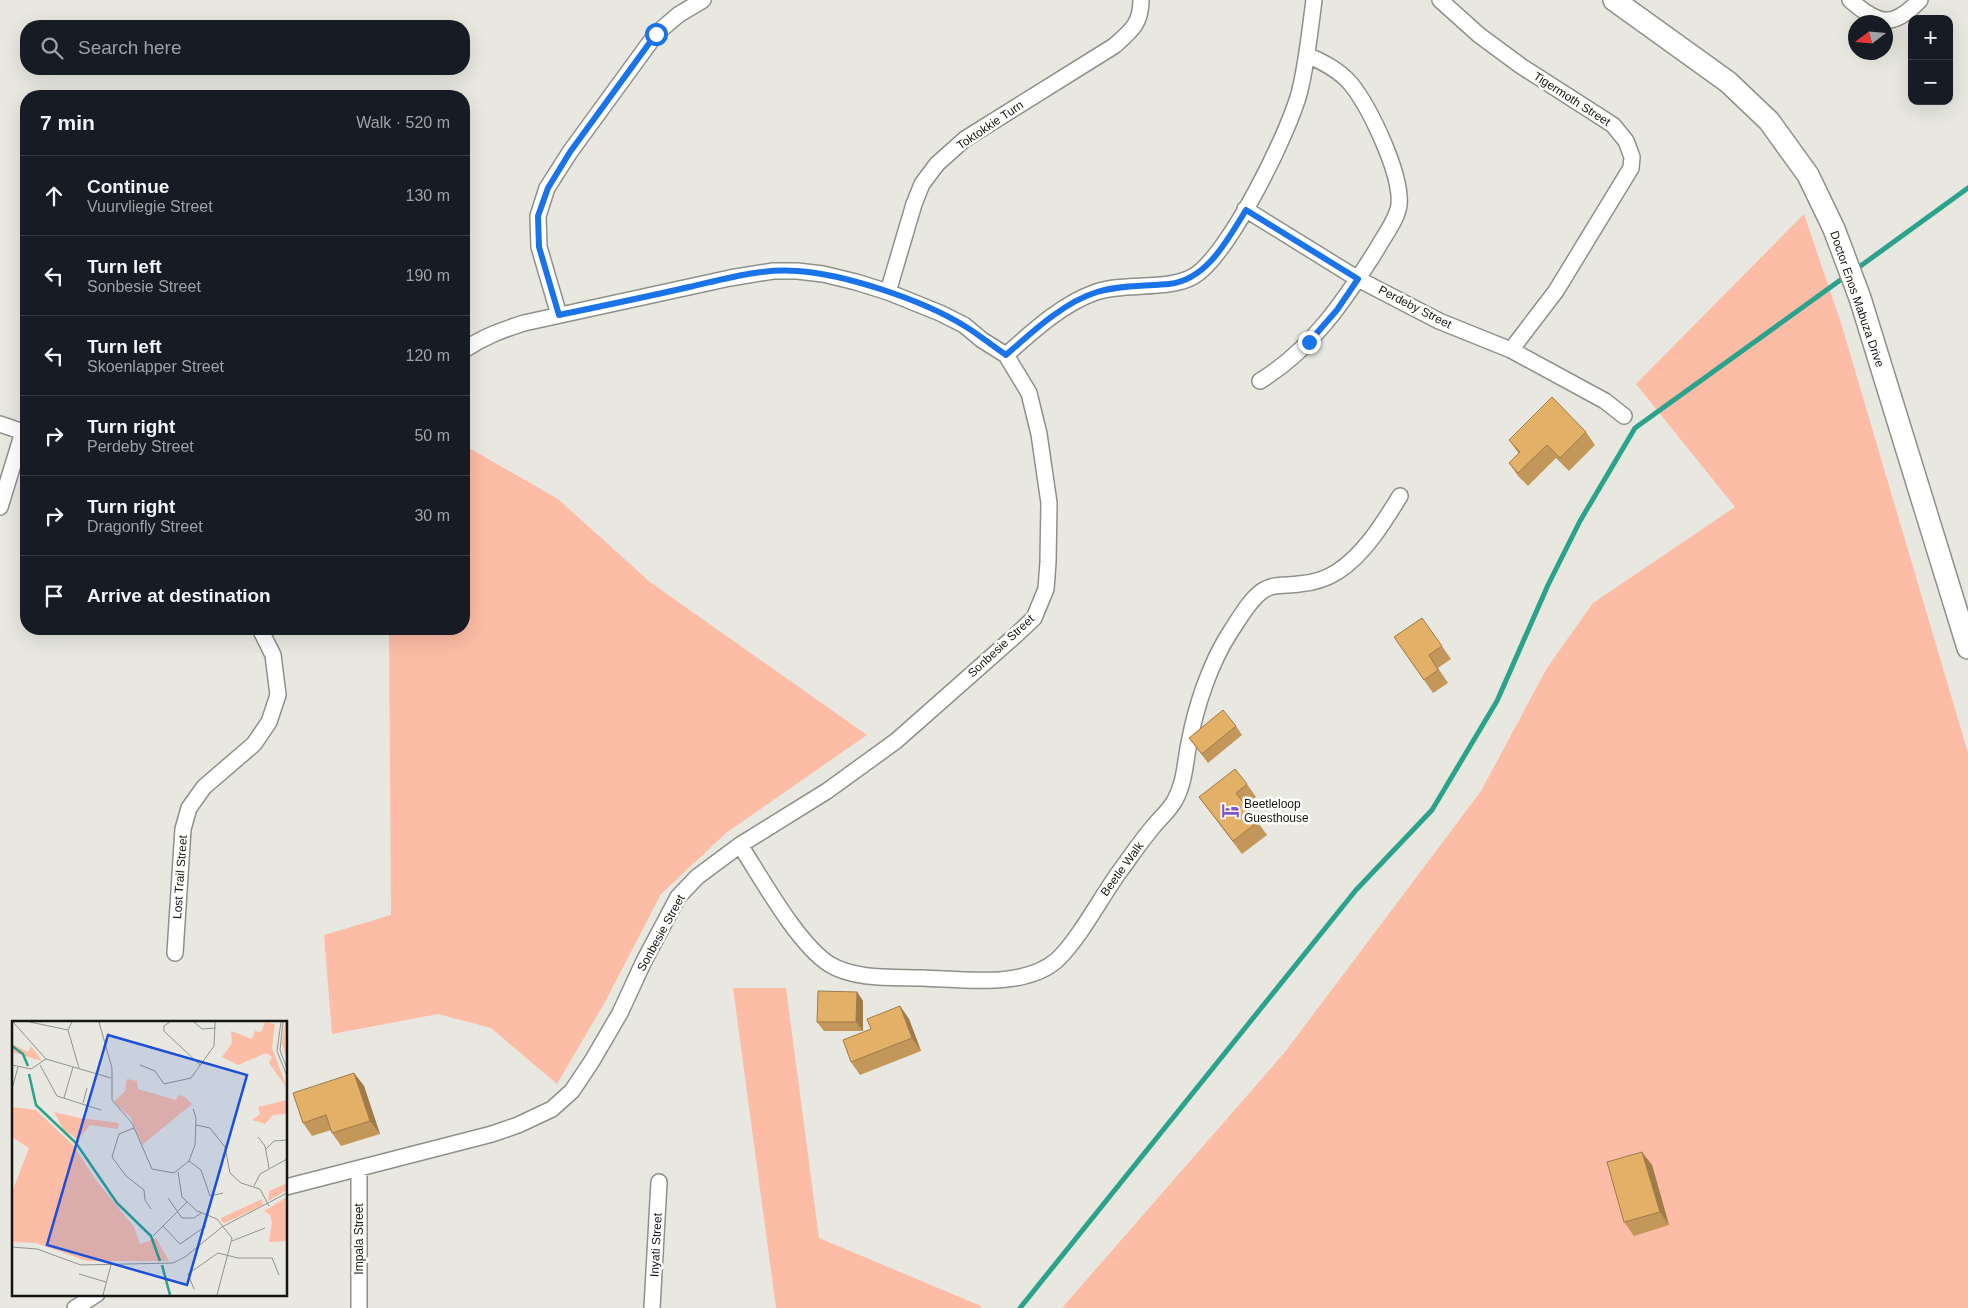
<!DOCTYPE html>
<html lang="en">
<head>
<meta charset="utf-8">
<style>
  :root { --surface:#171b24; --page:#242831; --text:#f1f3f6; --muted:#9ea1a6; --line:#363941 }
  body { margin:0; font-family:Arial,sans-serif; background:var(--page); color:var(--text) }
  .controls { position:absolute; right:15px; top:15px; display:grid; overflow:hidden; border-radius:10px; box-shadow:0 5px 20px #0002 }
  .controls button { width:45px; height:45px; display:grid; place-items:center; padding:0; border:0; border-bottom:1px solid var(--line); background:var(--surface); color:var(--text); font:25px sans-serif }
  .compass { position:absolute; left:1848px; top:15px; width:45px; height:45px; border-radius:50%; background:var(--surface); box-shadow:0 5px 20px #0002; rotate:254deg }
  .stop { position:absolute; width:15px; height:15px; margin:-11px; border:4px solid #1a73e8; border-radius:50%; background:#fff }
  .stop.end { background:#1a73e8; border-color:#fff; box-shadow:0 1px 5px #0008 }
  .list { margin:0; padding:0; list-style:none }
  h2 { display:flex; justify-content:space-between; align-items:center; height:65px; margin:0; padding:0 20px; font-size:21px }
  h2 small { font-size:16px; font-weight:400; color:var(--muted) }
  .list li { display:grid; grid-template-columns:32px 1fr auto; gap:15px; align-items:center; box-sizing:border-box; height:80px; padding:0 20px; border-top:1px solid var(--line) }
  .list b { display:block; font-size:19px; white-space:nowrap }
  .list p { margin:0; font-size:16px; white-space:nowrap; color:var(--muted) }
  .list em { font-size:16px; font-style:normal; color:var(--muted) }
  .icon { flex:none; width:28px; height:28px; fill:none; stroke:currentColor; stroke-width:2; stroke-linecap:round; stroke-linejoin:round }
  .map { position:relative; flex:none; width:1968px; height:1308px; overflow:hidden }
  .search { position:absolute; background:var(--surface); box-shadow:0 5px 20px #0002; left:20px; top:20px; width:450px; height:55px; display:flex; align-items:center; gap:12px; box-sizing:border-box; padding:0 18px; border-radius:20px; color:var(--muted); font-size:19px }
  .panel { position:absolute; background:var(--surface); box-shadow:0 5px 20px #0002; left:20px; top:90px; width:450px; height:545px; border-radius:20px }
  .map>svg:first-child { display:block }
  .green { fill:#fcbca5 }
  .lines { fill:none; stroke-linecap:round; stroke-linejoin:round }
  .stream { stroke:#2aa28c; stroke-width:5 }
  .street-casing { stroke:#8f9089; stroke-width:18 }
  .secondary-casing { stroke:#8f9089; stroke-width:24 }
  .street { stroke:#fff; stroke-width:15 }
  .secondary { stroke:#fff; stroke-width:21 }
  .wall { fill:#c39759 }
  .shaded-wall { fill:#9f7b49 }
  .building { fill:#e3b068; stroke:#9f7b49 }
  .route { stroke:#1a73e8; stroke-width:6 }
  .labels { text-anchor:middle; stroke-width:5; stroke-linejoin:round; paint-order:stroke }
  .street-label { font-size:12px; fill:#141412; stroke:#fffffe }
  .poi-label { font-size:12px; fill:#141412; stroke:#fffffe; text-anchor:start }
  .inset-river { fill:none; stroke:#2aa28c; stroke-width:2.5 }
  .inset-road { fill:none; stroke:#93938e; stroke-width:1 }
  .view { fill:#1d4ed8; fill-opacity:0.15; stroke:#1d4ed8; stroke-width:2.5 }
  .inset-edge { fill:none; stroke:#141412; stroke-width:2.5 }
</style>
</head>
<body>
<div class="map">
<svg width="1968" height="1308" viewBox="0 0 1968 1308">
  <rect width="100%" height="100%" fill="#e8e8e1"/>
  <!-- green -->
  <path class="green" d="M 1804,214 L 1841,323 L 1968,753 L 1968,1308 L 1062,1308 L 1285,1052 L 1481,791 L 1547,668 L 1593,603 L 1735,507 L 1636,384 Z
    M 464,445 L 558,499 L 650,582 L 867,735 L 726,833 L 661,894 L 605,1002 L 557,1084 L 491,1028 L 438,1014 L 332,1034 L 324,935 L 391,915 L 389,629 L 464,629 Z
    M 733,988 L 786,988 L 819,1238 L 981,1306 L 980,1308 L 776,1308 Z"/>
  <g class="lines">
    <!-- stream -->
    <path class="stream" d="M 1855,270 L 1968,188
      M 1020,1308 L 1356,890 L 1432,810 L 1497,701 L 1548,585 L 1580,521 L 1635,428 L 1846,276"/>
    <defs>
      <path id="street" d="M 1440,0 L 1479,35 L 1521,66 L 1613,125 L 1626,141 L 1632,157 L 1631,168 L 1556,291 L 1511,350
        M 1850,0 C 1879,25 1892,29 1920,0
        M 1245,209 L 1358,279 L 1439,321 L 1511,350 L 1605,401 L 1624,416
        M 888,292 L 914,204 L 922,184 L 937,164 L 965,139 L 1114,46 C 1131,31 1141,24 1141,0
        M 559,315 L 539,247 L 538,216 L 547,188 L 570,152 L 656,34 L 678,15 L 703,0
        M 1006,355 C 1033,331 1062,304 1096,292 C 1125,282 1169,291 1194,276 C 1229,255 1290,131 1300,90 C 1307,61 1310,30 1314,0
        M 1260,381 C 1312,349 1345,300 1377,249 C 1384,236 1397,220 1399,205 C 1402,174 1370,108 1351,84 C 1339,70 1323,62 1307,55
        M 0,424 L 26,433
        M 0,507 L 23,432
        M 740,845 C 762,879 797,943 829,964 C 855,980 893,977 922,978 C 962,979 1024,989 1057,960 C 1080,938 1101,897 1120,871 C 1131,856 1141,841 1153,827 C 1160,818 1170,810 1175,800 C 1185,782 1185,762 1189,743 C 1196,706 1210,663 1231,631 C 1239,619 1249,601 1261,592 C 1272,583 1286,586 1299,584 C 1312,583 1326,579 1337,572 C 1364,555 1384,522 1400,496
        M 175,953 L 183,829 L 189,808 L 204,787 L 254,744 L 269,722 L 278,695 L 273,655 L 260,629
        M 286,1187 L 492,1134 L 518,1125 L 552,1109 L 572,1091 L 592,1061 L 620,1013 L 644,961 L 678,897 L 697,877 L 740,845 L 827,791 L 896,741 L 1016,635 L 1034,618 L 1046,589 L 1048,562 L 1049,503 L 1039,434 L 1029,393 L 1006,355 L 982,340 L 964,325 L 940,313 L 888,292 L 856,282 L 823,274 L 797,271 L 773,271 L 730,278 L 524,323 C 502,330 483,337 464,350
        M 75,1308 L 97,1294
        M 359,1308 L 359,1169
        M 652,1308 L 659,1182"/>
      <path id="secondary" d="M 1614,0 L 1728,82 L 1769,121 L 1808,175 L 1834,229 L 1860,298 L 1968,648"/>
    </defs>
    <!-- street casing -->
    <use href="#street" class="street-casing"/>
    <!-- secondary casing -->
    <use href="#secondary" class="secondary-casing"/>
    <!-- street -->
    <use href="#street" class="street"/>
    <!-- secondary -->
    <use href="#secondary" class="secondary"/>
  </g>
  <!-- wall -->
  <path class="wall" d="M 1586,432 L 1595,445 L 1569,471 L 1556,458 L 1528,486 L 1518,476 L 1509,463 L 1519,454 L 1509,440 Z
    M 1422,618 L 1451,659 L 1438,668 L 1448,683 L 1433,693 L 1394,637 Z
    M 1236,726 L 1242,735 L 1208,763 L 1189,738 Z
    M 1247,784 L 1256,797 L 1245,805 L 1267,835 L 1242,854 L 1199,797 Z
    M 857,992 L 863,1001 L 863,1031 L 824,1031 L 817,1022 Z
    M 900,1006 L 909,1019 L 921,1051 L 860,1075 L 851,1062 L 871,1029 Z
    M 354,1073 L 364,1086 L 380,1134 L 341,1146 L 332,1133 L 331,1130 L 312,1136 L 303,1123 Z
    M 1652,1165 L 1669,1225 L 1634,1236 L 1624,1222 Z"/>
  <!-- shaded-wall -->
  <path class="shaded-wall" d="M 857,992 L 863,1001 L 863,1031 L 856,1022 Z
    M 900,1006 L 909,1019 L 921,1051 L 912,1038 Z
    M 354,1073 L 364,1086 L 380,1134 L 370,1121 Z
    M 1642,1152 L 1652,1165 L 1669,1225 L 1660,1212 Z"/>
  <!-- building -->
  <path class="building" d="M 1552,397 L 1586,432 L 1560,458 L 1547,445 L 1518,473 L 1509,463 L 1520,452 L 1509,440 Z
    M 1422,618 L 1442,646 L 1429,655 L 1438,670 L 1424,680 L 1394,637 Z
    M 1223,710 L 1236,726 L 1202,754 L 1189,738 Z
    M 1235,769 L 1247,784 L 1236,793 L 1258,822 L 1233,841 L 1199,797 Z
    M 818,991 L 857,992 L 856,1022 L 817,1022 Z
    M 900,1006 L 912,1038 L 851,1062 L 843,1040 L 871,1029 L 867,1019 Z
    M 354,1073 L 370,1121 L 332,1133 L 326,1115 L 303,1123 L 293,1093 Z
    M 1642,1152 L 1660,1212 L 1624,1222 L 1607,1162 Z"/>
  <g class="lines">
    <!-- route -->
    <path class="route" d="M 656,34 L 570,152 L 548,188 L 538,216 L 539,247 L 559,315 C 602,306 646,297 689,287 C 724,279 761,268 797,271 C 845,274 922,300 963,325 C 977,333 991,345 1006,355 C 1032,332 1064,302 1097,292 C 1120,285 1146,286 1169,284 C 1207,280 1228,239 1246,210 L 1358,279 L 1337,310 L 1309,342"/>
  </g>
  <!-- icons -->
  <defs>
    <symbol id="hotel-bare" viewBox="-9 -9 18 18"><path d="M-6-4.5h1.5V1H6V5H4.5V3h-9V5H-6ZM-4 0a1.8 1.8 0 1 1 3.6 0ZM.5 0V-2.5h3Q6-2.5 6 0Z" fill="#8256cf" stroke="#fffffe" stroke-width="2.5" paint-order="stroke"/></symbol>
  </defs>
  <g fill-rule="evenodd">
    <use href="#hotel-bare" x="1218" y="798" width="25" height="25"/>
  </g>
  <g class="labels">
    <!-- street labels -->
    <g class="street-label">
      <text transform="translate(1572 99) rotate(33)" y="4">Tigermoth Street</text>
      <text transform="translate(990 125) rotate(-34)" y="4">Toktokkie Turn</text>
      <text transform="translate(1857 299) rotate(71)" y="4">Doctor Enos Mabuza Drive</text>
      <text transform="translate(1415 307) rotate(27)" y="4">Perdeby Street</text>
      <text transform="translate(1001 646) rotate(-43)" y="4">Sonbesie Street</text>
      <text transform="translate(1122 869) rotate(-54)" y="4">Beetle Walk</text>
      <text transform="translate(180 877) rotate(-86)" y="4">Lost Trail Street</text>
      <text transform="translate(661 933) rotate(-61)" y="4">Sonbesie Street</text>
      <text transform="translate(359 1239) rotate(-90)" y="4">Impala Street</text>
      <text transform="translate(656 1245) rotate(-87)" y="4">Inyati Street</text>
    </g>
    <!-- poi labels -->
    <g class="poi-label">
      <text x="1244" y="808">Beetleloop<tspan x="1244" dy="14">Guesthouse</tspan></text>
    </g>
  </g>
  <!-- overview -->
  <g transform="translate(12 1021)">
    <rect width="275" height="275" fill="#e8e8e1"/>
    <path d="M 253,1 L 263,3 L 260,27 L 275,67 L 257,42 L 260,36 L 254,32 L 226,44 L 210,36 L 220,22 L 219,10 L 240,18 L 243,10 L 249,11 ZM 273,1 L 275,1 L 275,41 L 270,22 ZM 0,23 L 16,31 L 19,25 L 30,40 L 0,31 ZM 115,58 L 125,60 L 126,68 L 164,79 L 166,74 L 173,76 L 180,83 L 130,124 L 119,97 L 102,81 L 113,70 ZM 275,79 L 275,93 L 261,94 L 253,103 L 240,99 L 248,93 L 246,86 ZM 0,86 L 24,89 L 61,124 L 84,159 L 122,206 L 128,223 L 144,217 L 157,240 L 75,240 L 24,222 L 0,221 L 0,171 L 17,127 L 0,116 ZM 42,91 L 68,97 L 107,102 L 106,108 L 78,104 L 66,119 L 51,108 ZM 275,162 L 275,169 L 256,180 L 257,170 ZM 275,176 L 275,220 L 257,221 L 260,201 L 258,194 L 252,190 ZM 250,178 L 251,184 L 213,202 L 209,200 L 209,197 Z" fill="#fcbca5"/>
    <path class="inset-river" d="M 0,25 L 11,33 L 16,45M 17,53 L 24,84 L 64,122 L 105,182 L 139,215 L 148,240M 150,244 L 158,274"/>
    <path class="inset-road" d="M 1,1 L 34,38 L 99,57M 18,1 L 56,9M 60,1 L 56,9 L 67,47M 87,1 L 100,47 L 100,79 L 120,102 L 140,148 L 162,152 L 177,140 L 183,124 L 184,97 L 181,88M 158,1 L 152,5 L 152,10 L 188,44M 182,1 L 190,8 L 204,7M 269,1 L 265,30 L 275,55M 271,1 L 268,29 L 275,48M 0,44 L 19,48 L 34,38M 28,44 L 45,75 L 89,89M 128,44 L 143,50 L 152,63 L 179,57 L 202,25 L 203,1M 0,68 L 6,46M 52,77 L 61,46M 71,82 L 75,67M 184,104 L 198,107 L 213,126 L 218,152 L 229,162 L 248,168 L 257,185M 122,107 L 107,113 L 100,136 L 114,155 L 132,169 L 133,179 L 139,188M 246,116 L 253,125 L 257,147M 254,128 L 262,120 L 275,119M 177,140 L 189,149 L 198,175 L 211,172M 166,151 L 170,176 L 185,190 L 205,198 L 220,217 L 205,274M 242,165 L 248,153 L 275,138M 156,177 L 170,197 L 182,197 L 189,192M 151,205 L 168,223 L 194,205M 141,215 L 175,181M 220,220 L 253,207M 0,226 L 25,228 L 69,244 L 161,242 L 173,236 L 210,206 L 275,172M 67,253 L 94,261M 182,268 L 176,253 L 206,232 L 226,237 L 260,237 L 267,254M 91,274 L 99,244"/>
    <path class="view" d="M 96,14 L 235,54 L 175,264 L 35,224 Z"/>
    <rect width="275" height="275" class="inset-edge"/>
  </g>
</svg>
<div class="controls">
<button>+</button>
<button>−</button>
</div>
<svg class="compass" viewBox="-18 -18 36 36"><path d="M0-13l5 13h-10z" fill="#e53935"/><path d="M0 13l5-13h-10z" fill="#9ea1a6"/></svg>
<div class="stop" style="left:656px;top:34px"></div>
<div class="stop end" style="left:1309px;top:342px"></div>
<div class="search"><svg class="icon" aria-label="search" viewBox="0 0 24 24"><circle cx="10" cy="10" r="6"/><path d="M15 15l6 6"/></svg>Search here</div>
<section class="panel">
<h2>7 min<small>Walk · 520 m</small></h2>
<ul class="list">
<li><svg class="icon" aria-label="ahead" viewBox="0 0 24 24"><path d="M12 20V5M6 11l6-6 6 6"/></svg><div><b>Continue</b><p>Vuurvliegie Street</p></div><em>130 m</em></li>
<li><svg class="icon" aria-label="left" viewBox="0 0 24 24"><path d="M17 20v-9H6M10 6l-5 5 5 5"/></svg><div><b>Turn left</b><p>Sonbesie Street</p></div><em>190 m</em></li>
<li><svg class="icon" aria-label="left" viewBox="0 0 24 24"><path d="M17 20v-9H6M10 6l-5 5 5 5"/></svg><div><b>Turn left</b><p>Skoenlapper Street</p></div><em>120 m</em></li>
<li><svg class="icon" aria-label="right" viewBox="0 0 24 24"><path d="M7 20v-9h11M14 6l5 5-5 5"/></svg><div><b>Turn right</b><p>Perdeby Street</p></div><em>50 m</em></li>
<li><svg class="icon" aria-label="right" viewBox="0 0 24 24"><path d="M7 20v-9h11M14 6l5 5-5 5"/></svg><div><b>Turn right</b><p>Dragonfly Street</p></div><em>30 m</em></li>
<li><svg class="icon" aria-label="arrive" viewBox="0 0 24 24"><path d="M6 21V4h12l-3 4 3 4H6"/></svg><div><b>Arrive at destination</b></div></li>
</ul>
</section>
</div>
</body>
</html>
